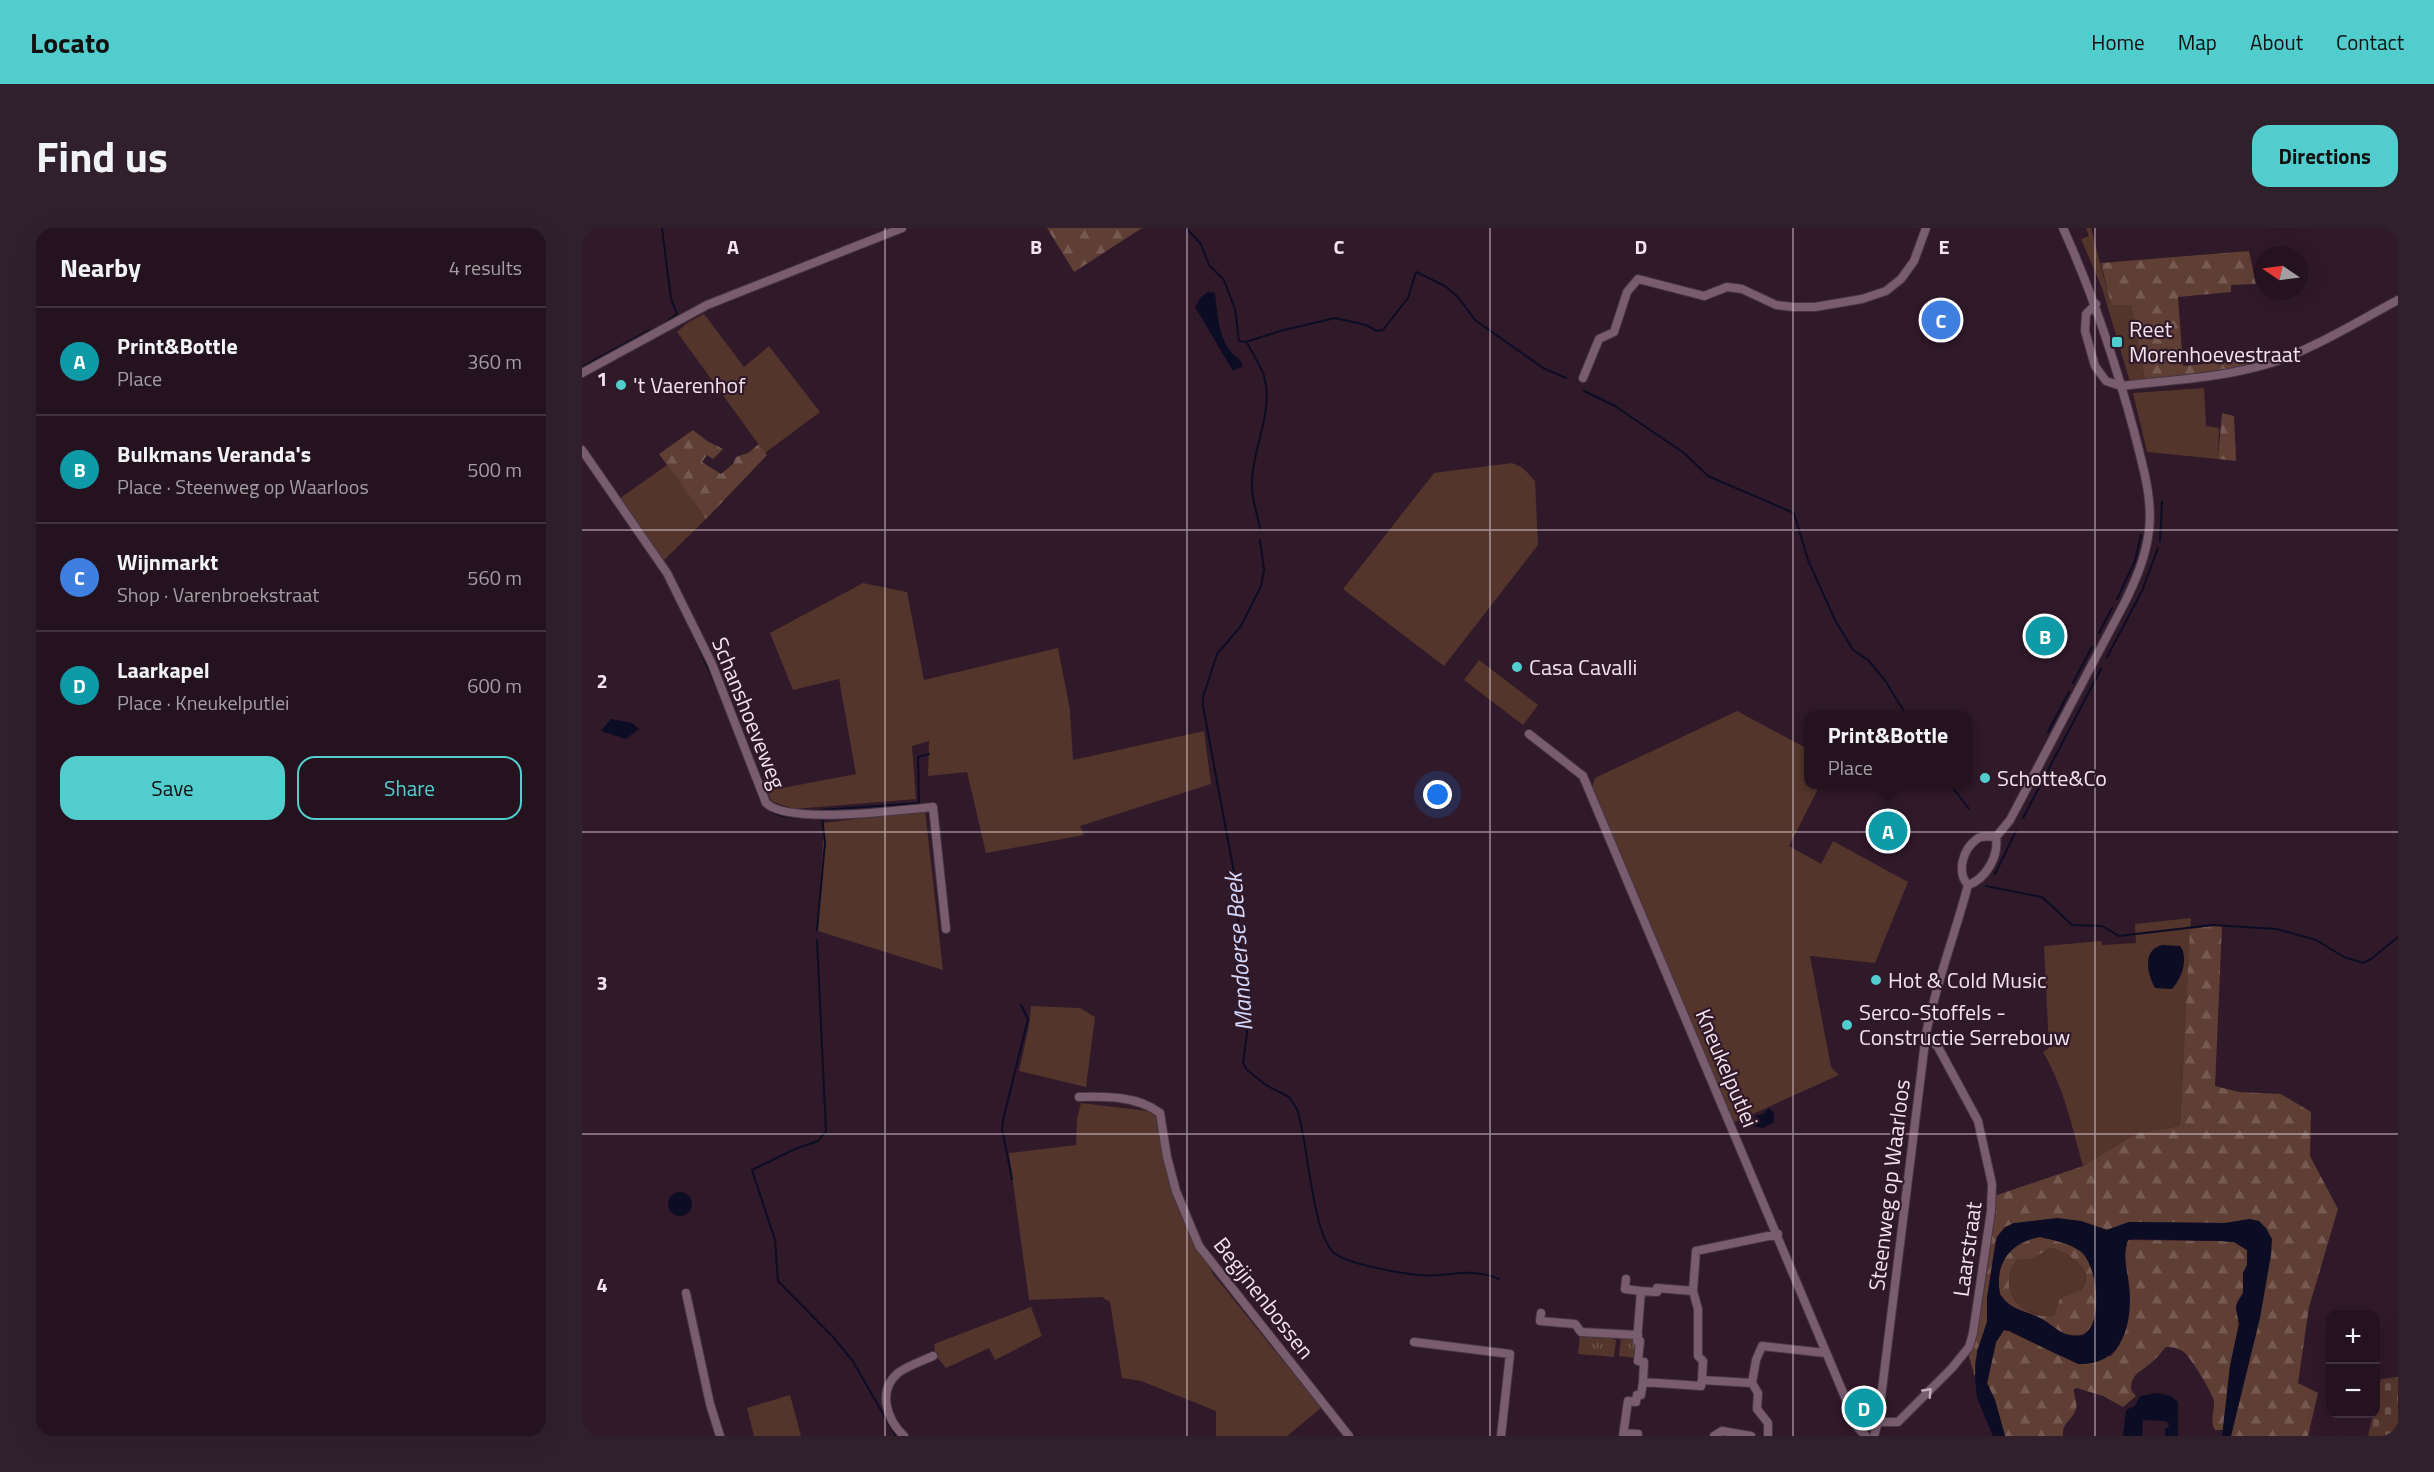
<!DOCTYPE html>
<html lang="en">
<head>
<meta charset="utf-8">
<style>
  :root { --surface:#24131f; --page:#30202c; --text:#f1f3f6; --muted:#a39ea4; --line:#41323d; --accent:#52cdce }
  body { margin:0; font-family:"Titillium Web",sans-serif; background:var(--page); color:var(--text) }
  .controls { position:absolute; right:18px; bottom:18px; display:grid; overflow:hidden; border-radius:12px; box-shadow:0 6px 24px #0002 }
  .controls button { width:54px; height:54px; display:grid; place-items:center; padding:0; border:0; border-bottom:2px solid var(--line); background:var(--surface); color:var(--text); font:30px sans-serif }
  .compass { position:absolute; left:1672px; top:18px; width:54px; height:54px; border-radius:50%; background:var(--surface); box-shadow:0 6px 24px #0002; rotate:283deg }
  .you { position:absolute; left:856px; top:567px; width:21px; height:21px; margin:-15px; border:4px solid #fff; border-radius:50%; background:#1a73e8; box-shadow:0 0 0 9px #1a73e833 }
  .badge { display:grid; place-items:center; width:39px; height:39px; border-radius:50%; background:var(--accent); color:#fff; font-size:20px; font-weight:700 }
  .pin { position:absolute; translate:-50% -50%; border:3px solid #fff; box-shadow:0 2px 6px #0006 }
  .popup { position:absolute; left:1222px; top:483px; width:168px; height:78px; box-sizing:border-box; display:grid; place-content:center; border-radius:12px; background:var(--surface); filter:drop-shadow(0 2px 4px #0005); font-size:20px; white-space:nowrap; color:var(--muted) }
  .popup b { font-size:22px; color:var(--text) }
  .popup::after { content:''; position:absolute; left:50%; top:100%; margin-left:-12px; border:12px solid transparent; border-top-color:var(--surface) }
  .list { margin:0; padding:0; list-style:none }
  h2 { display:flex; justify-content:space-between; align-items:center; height:78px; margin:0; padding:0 24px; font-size:26px }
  h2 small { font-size:20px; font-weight:400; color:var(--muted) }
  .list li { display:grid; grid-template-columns:39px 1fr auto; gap:18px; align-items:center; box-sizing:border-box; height:108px; padding:0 24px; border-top:2px solid var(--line) }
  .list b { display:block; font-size:22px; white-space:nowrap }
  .list p { margin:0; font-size:20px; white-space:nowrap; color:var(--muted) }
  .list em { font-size:20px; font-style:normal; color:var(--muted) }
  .actions { display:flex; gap:12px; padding:18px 24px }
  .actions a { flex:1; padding:14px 0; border:2px solid var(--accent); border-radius:18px; text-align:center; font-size:21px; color:var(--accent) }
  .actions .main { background:var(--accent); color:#111 }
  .map { position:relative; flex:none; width:1816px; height:1208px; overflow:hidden; border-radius:18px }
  header { display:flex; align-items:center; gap:36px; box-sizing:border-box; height:84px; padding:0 30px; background:var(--accent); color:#111 }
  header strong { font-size:28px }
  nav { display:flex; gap:33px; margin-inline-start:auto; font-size:21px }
  .intro { display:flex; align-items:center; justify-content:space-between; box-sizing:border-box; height:144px; padding:0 36px }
  h1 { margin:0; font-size:42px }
  .button { padding:15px 27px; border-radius:18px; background:var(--accent); color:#111; font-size:21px; font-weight:700 }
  main { display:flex; gap:36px; padding:0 36px }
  aside { flex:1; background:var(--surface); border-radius:18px; box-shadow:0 6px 24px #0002 }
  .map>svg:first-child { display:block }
  .green { fill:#53352c }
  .forest { fill:url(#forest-firs); fill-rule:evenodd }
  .cemetery { fill:url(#cemetery-stones) }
  .park { fill:url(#park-tufts) }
  .water { fill:#0d0c25; fill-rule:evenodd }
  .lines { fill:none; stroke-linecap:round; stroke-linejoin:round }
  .stream { stroke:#0d0c25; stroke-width:2 }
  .minor-casing { stroke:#473541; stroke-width:10 }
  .minor { stroke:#795d6f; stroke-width:8 }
  .oneway { stroke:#c2adbb }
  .grid { fill:none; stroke:#f3e3ed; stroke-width:1.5; stroke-opacity:0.55 }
  .poi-dot { fill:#52cdce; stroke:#301929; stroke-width:2 }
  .labels { text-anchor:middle; stroke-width:4.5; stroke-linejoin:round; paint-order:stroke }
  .poi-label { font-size:22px; fill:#f3e3ed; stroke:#301929; text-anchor:start }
  .street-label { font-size:22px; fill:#f3e3ed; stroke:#301929 }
  .water-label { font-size:24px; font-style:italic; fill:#d5d8fb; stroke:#301929 }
  .grid-label { font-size:20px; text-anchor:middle; font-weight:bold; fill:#f3e3ed; stroke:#301929; stroke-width:4.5; stroke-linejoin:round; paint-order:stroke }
</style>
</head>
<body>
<header>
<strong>Locato</strong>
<nav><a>Home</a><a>Map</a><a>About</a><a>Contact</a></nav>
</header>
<div class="intro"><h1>Find us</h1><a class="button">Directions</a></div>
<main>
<aside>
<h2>Nearby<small>4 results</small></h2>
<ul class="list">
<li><span class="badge" style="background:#0f9aa8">A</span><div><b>Print&amp;Bottle</b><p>Place</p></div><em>360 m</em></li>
<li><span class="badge" style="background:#0f9aa8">B</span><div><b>Bulkmans Veranda's</b><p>Place · Steenweg op Waarloos</p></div><em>500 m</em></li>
<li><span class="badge" style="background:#3f7fe0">C</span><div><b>Wijnmarkt</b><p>Shop · Varenbroekstraat</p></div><em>560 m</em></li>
<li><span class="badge" style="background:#0f9aa8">D</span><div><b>Laarkapel</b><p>Place · Kneukelputlei</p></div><em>600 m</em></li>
</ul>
<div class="actions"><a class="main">Save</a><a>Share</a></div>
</aside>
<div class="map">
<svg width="1816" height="1208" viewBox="0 0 1816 1208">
  <defs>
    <pattern id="forest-firs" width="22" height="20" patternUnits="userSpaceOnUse" patternTransform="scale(1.5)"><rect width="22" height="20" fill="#5f3e34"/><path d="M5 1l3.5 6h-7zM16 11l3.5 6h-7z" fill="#765a52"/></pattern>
    <pattern id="cemetery-stones" width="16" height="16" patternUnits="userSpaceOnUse" patternTransform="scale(1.5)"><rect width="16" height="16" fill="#53352c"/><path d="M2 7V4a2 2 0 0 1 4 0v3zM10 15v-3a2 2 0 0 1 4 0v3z" fill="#6c524b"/></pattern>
    <pattern id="park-tufts" width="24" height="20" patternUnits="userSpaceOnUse" patternTransform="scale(1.5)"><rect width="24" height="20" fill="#53352c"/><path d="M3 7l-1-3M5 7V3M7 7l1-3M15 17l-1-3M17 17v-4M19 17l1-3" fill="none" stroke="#6c524b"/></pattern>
  </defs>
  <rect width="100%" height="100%" fill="#301929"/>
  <!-- green -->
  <path class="green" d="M 1504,0 L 1509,0 L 1529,77 L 1549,76 L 1563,152 L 1548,154 L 1520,60 L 1499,11 L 1507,8 Z
    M 122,86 L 162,139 L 187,118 L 238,184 L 183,225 L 95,104 L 105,95 Z
    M 1622,160 L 1624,198 L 1637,200 L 1636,231 L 1565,224 L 1551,165 Z
    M 930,235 L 941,240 L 953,253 L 956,317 L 862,438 L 761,361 L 852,245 Z
    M 85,237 L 124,291 L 81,333 L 61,302 L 37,271 Z
    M 281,355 L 325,364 L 342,452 L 476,420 L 488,482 L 491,532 L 622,503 L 629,556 L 498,598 L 502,607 L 404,625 L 385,544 L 346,548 L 347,513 L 330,518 L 334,571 L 212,581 L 189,573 L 185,563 L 274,546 L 257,451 L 211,462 L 188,405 Z
    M 897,432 L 956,477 L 941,497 L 882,452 Z
    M 1155,483 L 1226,521 L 1226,556 L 1238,557 L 1207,618 L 1239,636 L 1251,613 L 1326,654 L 1293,735 L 1228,728 L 1249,839 L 1257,847 L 1151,895 L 1010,560 L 1013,550 Z
    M 343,582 L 361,742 L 236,703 L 242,595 Z
    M 1609,690 L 1598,898 L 1555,905 L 1501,938 C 1489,896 1483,862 1461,824 L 1467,820 L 1462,718 L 1519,713 L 1520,717 L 1554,715 L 1553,696 Z
    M 449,778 L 498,780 L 513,789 L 504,859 L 437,843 L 447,798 Z
    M 499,875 L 574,884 L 594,965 L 631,1046 L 739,1180 L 705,1208 L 634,1208 L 634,1183 L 559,1153 L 540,1150 L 528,1074 L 520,1069 L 447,1072 L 427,925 L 494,917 L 495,891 Z
    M 1468,1020 C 1480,1022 1504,1034 1504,1048 C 1504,1053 1501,1058 1499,1062 C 1480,1072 1480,1067 1472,1088 C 1439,1090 1413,1062 1435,1032 L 1450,1031 Z
    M 449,1079 L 460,1108 L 413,1132 L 407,1120 L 364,1140 L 354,1128 L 352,1116 Z
    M 208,1167 L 219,1208 L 172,1208 L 165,1180 Z"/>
  <!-- forest -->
  <path class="forest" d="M 465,0 L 560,0 L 492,44 Z
    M 1667,23 L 1674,56 L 1649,57 L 1649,64 L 1596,69 L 1601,138 L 1674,131 L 1675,137 L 1563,152 L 1549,77 L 1529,77 L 1519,35 Z
    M 1640,185 L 1652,188 L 1654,233 L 1636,231 Z
    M 111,202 L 125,213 L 141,221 L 131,231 L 125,227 L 120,234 L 139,246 L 151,236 L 154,229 L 166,225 L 177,216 L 185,227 L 124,291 L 77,226 Z
    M 1631,698 L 1640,698 L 1633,858 L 1657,864 L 1699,866 L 1729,884 L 1728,928 L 1756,981 L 1727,1079 L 1716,1155 L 1736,1165 L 1726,1208 L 1649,1208 L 1681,1072 L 1689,1011 L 1668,991 L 1643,995 L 1547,994 L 1525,1002 L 1499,993 L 1423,999 L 1415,1009 L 1413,1015 L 1405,1070 L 1405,1094 L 1393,1134 L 1393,1149 L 1386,1125 L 1412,968 L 1501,938 L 1555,905 L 1598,898 L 1608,701 Z
    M 1458,1009 C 1471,1012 1487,1015 1498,1022 C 1517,1036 1525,1109 1493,1108 C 1479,1108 1471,1099 1460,1092 C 1444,1081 1430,1085 1418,1066 C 1412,1035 1429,1014 1458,1009 ZM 1468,1020 C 1480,1022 1502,1034 1504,1047 C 1505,1052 1502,1057 1499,1062 L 1478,1071 L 1472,1088 C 1439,1091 1413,1061 1435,1032 L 1450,1031 Z
    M 1546,1012 L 1639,1013 L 1652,1014 L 1665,1022 L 1665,1037 L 1661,1045 L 1661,1065 L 1655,1074 L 1654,1082 L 1657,1096 L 1648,1138 L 1642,1202 L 1633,1202 C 1627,1192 1633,1184 1632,1173 C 1630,1164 1609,1130 1602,1124 C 1596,1120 1591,1119 1584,1119 C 1579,1124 1576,1129 1571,1133 C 1560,1144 1549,1144 1549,1162 L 1554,1168 L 1541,1179 L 1521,1168 L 1495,1160 L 1492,1161 C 1491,1168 1496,1174 1494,1181 C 1491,1192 1479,1195 1481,1208 L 1423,1208 L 1413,1172 L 1405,1156 L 1414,1114 L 1422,1102 L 1427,1103 L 1478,1128 L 1529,1128 C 1545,1112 1550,1079 1547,1057 C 1545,1041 1540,1028 1546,1012 Z"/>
  <!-- cemetery -->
  <path class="cemetery" d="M 1816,1149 L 1816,1208 L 1786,1208 L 1791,1186 L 1794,1186 L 1794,1174 L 1799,1151 Z"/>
  <!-- park -->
  <path class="park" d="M 998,1107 L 1031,1109 L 1031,1111 L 1034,1112 L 1032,1129 L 996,1126 Z
    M 1039,1109 L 1051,1110 L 1054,1113 L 1054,1130 L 1037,1128 Z"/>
  <!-- water -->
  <path class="water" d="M 626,64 L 633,65 C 635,84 636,104 646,120 C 651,128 658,129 661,138 L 651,143 L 613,79 L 618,70 Z
    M 29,491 L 50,495 L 57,501 L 44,511 L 19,503 Z
    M 1580,717 L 1598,718 C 1607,729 1600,751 1590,761 L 1573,760 C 1565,745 1560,722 1580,717 Z
    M 1187,880 L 1192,885 L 1192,894 L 1181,900 L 1171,898 L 1173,888 L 1181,886 Z
    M86 976a12 12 0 1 1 24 0a12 12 0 1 1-24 0Z
    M 1475,990 L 1499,993 L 1525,1002 L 1547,994 L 1643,995 L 1668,991 L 1677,993 L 1684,1000 L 1690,1011 L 1689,1027 L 1678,1090 L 1649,1208 L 1640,1208 L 1648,1138 L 1657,1096 L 1654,1078 L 1661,1065 L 1661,1045 L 1665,1037 L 1665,1022 L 1652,1014 L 1639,1013 L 1551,1011 L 1546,1012 C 1540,1028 1545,1041 1547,1058 C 1551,1095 1541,1138 1496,1136 L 1427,1103 L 1422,1102 L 1414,1114 L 1405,1155 L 1413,1172 L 1423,1208 L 1411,1208 L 1395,1170 L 1393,1149 L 1395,1123 L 1405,1094 L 1405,1070 L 1415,1009 L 1423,999 L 1432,995 ZM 1458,1009 C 1471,1012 1487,1015 1498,1023 C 1516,1036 1522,1097 1501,1107 C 1479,1110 1475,1099 1458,1090 C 1442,1082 1428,1082 1418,1066 C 1412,1035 1429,1014 1458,1009 Z
    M 1575,1165 L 1589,1168 L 1596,1174 L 1596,1208 L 1583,1208 L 1583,1200 L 1586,1200 L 1587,1195 L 1583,1193 L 1561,1192 L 1560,1208 L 1541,1208 L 1544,1182 L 1553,1178 L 1558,1168 Z"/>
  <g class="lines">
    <!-- stream -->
    <path class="stream" d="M 80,0 L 89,71 L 95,86 L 84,94
      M 604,0 L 619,16 L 627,37 L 642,52 L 653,81 L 657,113 L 664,114 L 698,103 L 753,90 L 784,97 L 795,103 L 801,102 L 826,70 L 834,44 L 863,58 L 876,69 L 893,92 L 961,140 L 984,150
      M 665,115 C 669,122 680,141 682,148 C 692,183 671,218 670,254 C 669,270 675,284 678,300
      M 0,139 L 68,102
      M 1002,163 L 1033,178 L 1102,225 L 1126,248 L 1212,285 L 1226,332 L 1253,392 L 1271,422 L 1286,432 L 1302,451 L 1325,488
      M 678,312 L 682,342 L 679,358 L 659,398 L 635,426 L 621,469 L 621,478 L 653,650 L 665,805 L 661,835 L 665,842 L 684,857 L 707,869 L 715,881 C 726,913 730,1006 752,1025 C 765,1036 818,1045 836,1047 C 864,1050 889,1038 917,1051
      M 1578,313 L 1580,274
      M 1535,371 L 1553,333 L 1559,307
      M 108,400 L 133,455
      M 1517,405 L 1530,380
      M 1525,429 L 1560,363 L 1576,320
      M 1491,455 L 1510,419
      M 1466,504 L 1487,464
      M 171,553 C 182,583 189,590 223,590
      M 1368,556 L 1387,581
      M 239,582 L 337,575 L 336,529 L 347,526
      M 1441,590 L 1519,441
      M 1413,646 L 1434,603
      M 1404,658 L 1460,669 L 1490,697 L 1520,698 L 1537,708 L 1630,697 L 1695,701 L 1734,712 L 1762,729 L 1781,735 L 1789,731 L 1816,709
      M 235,702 L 243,615 L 240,589
      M 235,712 L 244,903 L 236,913 L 213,921 L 170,942 L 193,1012 L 196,1053 L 252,1110 L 270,1132 L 314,1208
      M 430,951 L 420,901 L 421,892 L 446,791 L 439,777"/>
    <defs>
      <path id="minor" d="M 1514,76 L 1504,86 L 1503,103 L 1513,138 L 1524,153 L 1539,158 C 1588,152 1641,150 1689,135 C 1733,120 1775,94 1816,72
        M 0,145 L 125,77 L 320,0
        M 1001,150 L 1017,111 L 1032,104 L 1045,64 L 1056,51 L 1122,68 L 1145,59 L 1160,61 L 1194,77 L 1211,79 L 1233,79 L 1280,71 L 1304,63 L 1319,51 L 1332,33 L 1344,0
        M 0,222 L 85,345 L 130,436 L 184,575 C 206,597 319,582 351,579 L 364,701
        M 947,506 L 1001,548 L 1276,1200 L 1284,1208
        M 1386,657 C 1404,651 1417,628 1414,609
        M 497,869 C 523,868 556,868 578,885 L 585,929 L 594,963 L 617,1018 L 767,1208
        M 1044,1051 L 1043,1061 L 1059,1063
        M 1111,1063 L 1114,1023 L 1196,1006
        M 104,1065 L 128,1176 L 138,1208
        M 959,1085 L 958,1093 L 993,1096 L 999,1104 L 1056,1107
        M 832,1114 L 928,1126 L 919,1208
        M 1061,1154 L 1062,1134 L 1056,1133 L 1058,1113 L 1055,1113 L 1059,1063 L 1075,1064 L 1075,1060 L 1111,1063 L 1116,1081 L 1116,1128 L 1121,1133 L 1120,1152 L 1170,1155
        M 1296,1194 L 1316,1194 L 1370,1140 L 1387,1119 L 1391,1105 L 1409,983 L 1410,956 L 1396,893 L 1356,819 L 1344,806
        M 1042,1205 L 1056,1206
        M 322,1208 C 305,1192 295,1163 316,1145 C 325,1138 340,1133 351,1128
        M 1041,1208 L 1046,1173 L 1054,1174 L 1055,1167 L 1059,1167 L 1061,1154 L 1119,1158 L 1120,1152
        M 1132,1208 L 1140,1203 L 1169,1208
        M 1186,1208 L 1186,1195 L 1175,1181 L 1176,1165 L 1170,1155 L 1174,1132 L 1180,1118 L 1243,1125
        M 1292,1208 L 1296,1194 L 1344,806 C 1354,755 1373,707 1386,657 C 1374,644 1381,621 1395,611 C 1400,607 1408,609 1414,609 L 1428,592 L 1544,372 C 1555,349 1564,328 1567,302 C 1571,269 1560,236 1552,203 C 1533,133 1511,66 1481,0"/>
    </defs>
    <!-- minor casing -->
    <use href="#minor" class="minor-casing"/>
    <!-- minor -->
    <use href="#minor" class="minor"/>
  </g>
  <!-- one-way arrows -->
  <defs><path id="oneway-chevron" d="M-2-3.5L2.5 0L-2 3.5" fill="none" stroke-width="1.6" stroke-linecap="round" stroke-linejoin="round" transform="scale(1.5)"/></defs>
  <use class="oneway" href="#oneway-chevron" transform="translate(1346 1164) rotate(-46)"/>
  <!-- grid -->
  <path class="grid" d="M 303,0 L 303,1208M 605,0 L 605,1208M 908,0 L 908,1208M 1211,0 L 1211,1208M 1513,0 L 1513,1208M 0,302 L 1816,302M 0,604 L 1816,604M 0,906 L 1816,906"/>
  <!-- markers -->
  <g class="poi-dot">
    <rect x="1529" y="108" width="12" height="12" rx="3"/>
    <circle cx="39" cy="157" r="6"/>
    <circle cx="935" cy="439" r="6"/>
    <circle cx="1403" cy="550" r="6"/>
    <circle cx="1294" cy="752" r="6"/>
    <circle cx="1265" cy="797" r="6"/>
  </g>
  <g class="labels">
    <!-- poi labels -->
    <g class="poi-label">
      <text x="1547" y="109">Reet<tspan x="1547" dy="25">Morenhoevestraat</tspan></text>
      <text x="51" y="165">'t Vaerenhof</text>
      <text x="947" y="447">Casa Cavalli</text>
      <text x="1415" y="558">Schotte&amp;Co</text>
      <text x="1306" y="760">Hot &amp; Cold Music</text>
      <text x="1277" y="792">Serco-Stoffels -<tspan x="1277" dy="25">Constructie Serrebouw</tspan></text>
    </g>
    <!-- street labels -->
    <g class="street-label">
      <text transform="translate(167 485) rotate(68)" y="8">Schanshoeveweg</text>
      <text transform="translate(1145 840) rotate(67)" y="8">Kneukelputlei</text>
      <text transform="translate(1307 957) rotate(-83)" y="8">Steenweg op Waarloos</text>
      <text transform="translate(1385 1021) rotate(-82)" y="8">Laarstraat</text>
      <text transform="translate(682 1070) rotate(52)" y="8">Begijnenbossen</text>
    </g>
    <!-- water labels -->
    <g class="water-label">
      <text transform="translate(657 724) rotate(-94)" y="8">Mandoerse Beek</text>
    </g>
  </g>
  <g class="grid-label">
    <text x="151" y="26">A</text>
    <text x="454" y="26">B</text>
    <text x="757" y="26">C</text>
    <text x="1059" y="26">D</text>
    <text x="1362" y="26">E</text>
    <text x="20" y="158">1</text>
    <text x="20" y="460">2</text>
    <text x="20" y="762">3</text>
    <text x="20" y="1064">4</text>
  </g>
</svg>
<div class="controls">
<button>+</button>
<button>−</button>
</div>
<svg class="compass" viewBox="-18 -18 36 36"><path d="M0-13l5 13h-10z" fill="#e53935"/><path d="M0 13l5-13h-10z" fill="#a39ea4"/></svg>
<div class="you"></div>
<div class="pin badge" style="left:1306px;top:603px;background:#0f9aa8">A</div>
<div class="popup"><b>Print&amp;Bottle</b>Place</div>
<div class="pin badge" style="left:1463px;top:408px;background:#0f9aa8">B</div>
<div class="pin badge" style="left:1359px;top:92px;background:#3f7fe0">C</div>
<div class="pin badge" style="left:1282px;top:1180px;background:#0f9aa8">D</div>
</div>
</main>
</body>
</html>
